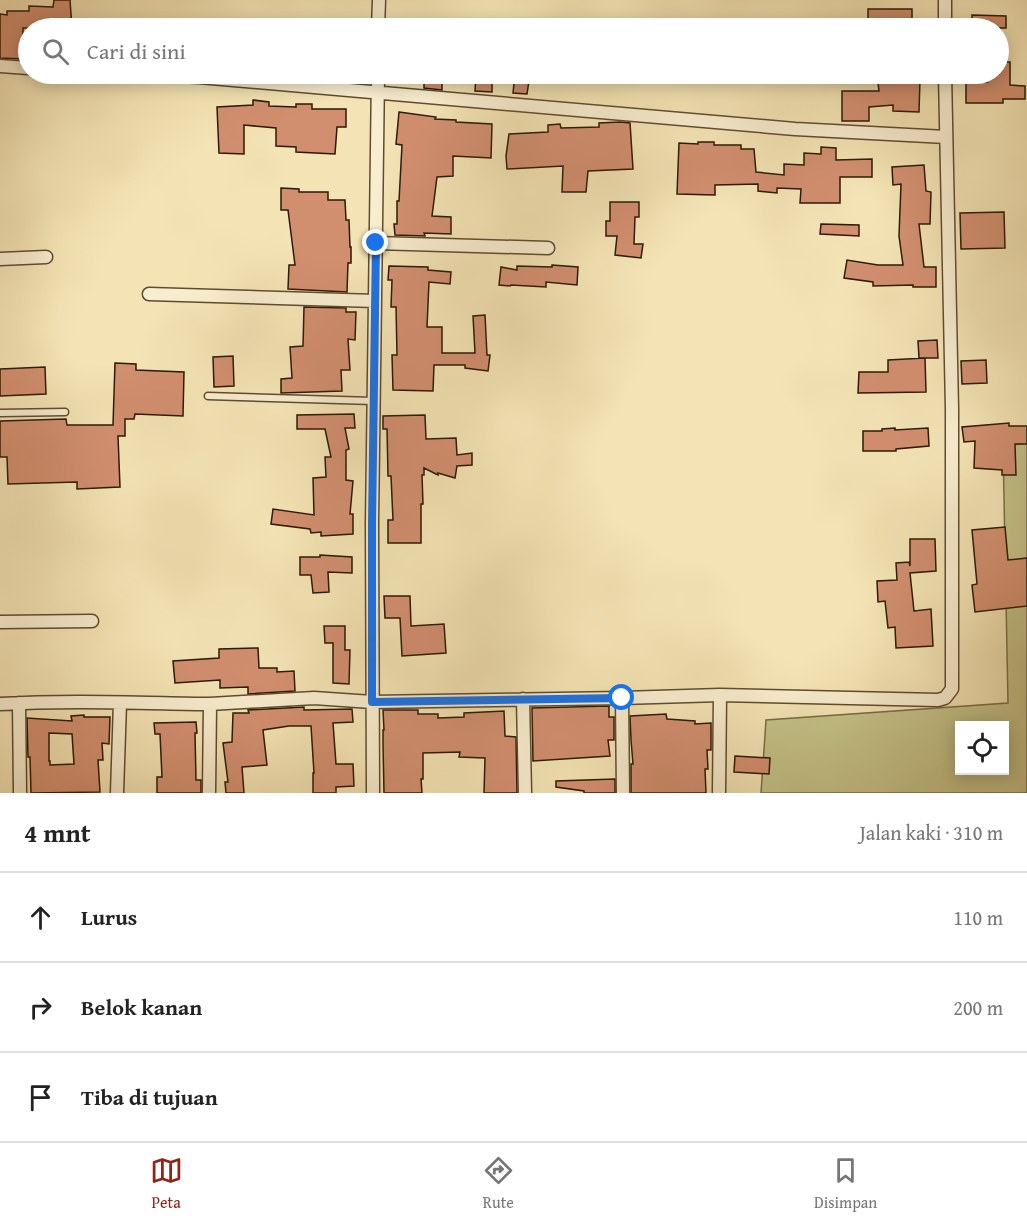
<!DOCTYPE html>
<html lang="id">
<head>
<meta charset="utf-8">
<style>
  :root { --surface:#fff; --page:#f6f6f6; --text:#222; --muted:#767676; --line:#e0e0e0; --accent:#8f2418 }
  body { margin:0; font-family:"Gentium Book Plus",serif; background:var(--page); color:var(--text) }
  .controls { position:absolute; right:18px; bottom:18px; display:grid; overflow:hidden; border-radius:0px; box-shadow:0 3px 15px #0003 }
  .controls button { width:54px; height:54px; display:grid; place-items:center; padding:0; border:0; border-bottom:2px solid var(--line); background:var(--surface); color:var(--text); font:30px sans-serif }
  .stop { position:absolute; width:18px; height:18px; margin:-14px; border:4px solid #1a73e8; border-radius:50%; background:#fff }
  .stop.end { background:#1a73e8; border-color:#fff; box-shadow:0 2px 6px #0008 }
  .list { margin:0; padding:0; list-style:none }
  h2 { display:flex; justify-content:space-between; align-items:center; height:78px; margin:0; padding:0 24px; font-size:26px }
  h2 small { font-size:20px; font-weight:400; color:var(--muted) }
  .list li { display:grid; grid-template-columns:39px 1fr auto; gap:18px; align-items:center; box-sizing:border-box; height:90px; padding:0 24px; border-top:2px solid var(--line) }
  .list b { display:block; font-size:22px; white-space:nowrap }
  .list em { font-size:20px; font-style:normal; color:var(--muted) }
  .icon { flex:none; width:33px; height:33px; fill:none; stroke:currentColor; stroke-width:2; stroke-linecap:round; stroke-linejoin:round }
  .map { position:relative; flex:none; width:1027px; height:793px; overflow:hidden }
  .search { position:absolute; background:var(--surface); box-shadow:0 3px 15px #0003; left:18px; right:18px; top:18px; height:66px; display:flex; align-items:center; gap:15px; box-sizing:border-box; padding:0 21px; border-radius:33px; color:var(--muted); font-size:22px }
  .sheet { height:348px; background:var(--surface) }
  nav { display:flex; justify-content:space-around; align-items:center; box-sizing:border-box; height:84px; border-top:2px solid var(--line); background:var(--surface); font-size:16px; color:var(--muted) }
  nav a { display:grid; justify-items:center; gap:3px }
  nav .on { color:var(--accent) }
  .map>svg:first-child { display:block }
  .green { fill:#c4c288; stroke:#786e46; stroke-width:1.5; fill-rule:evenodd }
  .building { fill:#d28f70; stroke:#2c1903; stroke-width:1.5; fill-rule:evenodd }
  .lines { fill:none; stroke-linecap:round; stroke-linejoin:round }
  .service-casing { stroke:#5e4c30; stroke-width:9 }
  .minor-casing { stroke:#5e4c30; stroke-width:15 }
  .service { stroke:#f8edcf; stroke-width:6 }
  .minor { stroke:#f8edcf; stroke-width:12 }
  .route { stroke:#1a73e8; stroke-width:8 }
</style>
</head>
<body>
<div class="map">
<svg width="1027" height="793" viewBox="0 0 1027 793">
  <rect width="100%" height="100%" fill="#f4e4b5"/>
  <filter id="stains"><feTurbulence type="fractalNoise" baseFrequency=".00333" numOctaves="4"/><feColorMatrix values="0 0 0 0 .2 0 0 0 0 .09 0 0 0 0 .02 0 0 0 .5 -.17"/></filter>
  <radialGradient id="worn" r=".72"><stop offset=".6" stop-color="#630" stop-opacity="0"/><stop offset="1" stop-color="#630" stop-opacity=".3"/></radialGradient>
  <!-- green -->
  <path class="green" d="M 1027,443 L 1027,793 L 761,793 L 766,720 L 1008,703 L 1003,446 ZM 960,726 L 1004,726 L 1004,770 L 960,770 Z"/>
  <!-- building -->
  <path class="building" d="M 54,0 L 70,0 L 72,28 L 23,28 L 23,59 L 0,58 L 0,14 L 7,15 L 7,11 L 29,11 L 29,6 L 53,7 Z
    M 868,9 L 912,9 L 912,28 L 868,28 Z
    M 972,15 L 1006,16 L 1006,28 L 972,28 Z
    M 999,62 L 1010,62 L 1010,85 L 1025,86 L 1025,99 L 1003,99 L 1003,103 L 966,103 L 966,82 L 988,82 L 988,74 L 999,74 Z
    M 341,74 L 370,74 L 370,83 L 342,81 Z
    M 424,74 L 442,74 L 442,90 L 424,88 Z
    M 476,74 L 492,74 L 492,92 L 475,91 Z
    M 515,74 L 530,74 L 527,94 L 513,93 Z
    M 893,80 L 920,80 L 919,112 L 893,111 L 893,105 L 869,107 L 869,121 L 842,121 L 842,91 L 879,91 L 878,83 L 893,82 Z
    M 253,100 L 269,102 L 269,106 L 296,107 L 296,104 L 312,104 L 312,109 L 346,109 L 346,127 L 337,127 L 335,154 L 296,152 L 296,147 L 276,146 L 276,128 L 244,125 L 244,154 L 219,153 L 217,107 L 253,105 Z
    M 399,112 L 436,117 L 435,119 L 456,120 L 456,122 L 492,124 L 491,158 L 453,156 L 453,176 L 437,177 L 432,216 L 451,217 L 451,234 L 424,233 L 425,236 L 395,235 L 394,224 L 397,224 L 397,201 L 399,201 L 402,145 L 396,144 Z
    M 620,122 L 630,123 L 633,169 L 588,171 L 586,192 L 562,192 L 563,166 L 507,169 L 506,156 L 509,134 L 548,132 L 548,125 L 560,124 L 561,128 L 599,127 L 599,123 Z
    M 698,142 L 714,142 L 714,145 L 741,145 L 741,149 L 754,149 L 756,172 L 784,175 L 784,164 L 804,165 L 804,153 L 821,154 L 821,147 L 836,148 L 836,160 L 872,159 L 872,177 L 840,177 L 840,203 L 800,203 L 801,189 L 777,188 L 777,193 L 758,191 L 758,184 L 715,185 L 715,195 L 677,194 L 679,143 L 698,144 Z
    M 924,165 L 926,191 L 931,192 L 930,224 L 919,224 L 924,267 L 936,267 L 936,287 L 913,287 L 913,285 L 873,286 L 873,282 L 844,278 L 847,260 L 878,265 L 903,265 L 899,236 L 901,184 L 893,185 L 892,167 Z
    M 281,188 L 299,189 L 299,192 L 328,192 L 328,200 L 345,200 L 346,220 L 349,220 L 350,247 L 351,247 L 351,263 L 348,263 L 347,292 L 288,289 L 289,265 L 295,265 L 288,210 L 281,210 Z
    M 610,202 L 639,202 L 639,217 L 635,217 L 634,244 L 643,244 L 641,258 L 615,255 L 617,236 L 606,236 L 606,221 L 610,221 Z
    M 1004,212 L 1005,248 L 961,249 L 960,213 Z
    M 821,224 L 859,225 L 859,236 L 820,234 Z
    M 552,265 L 578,267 L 577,285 L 546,282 L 546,287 L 511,285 L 510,286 L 499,285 L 501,267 L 517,270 L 517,266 L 552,267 Z
    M 389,266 L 428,267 L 428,270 L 451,272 L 450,284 L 429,282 L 427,327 L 442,327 L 442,353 L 475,353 L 473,316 L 485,315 L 487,355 L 490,355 L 488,371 L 465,368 L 465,365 L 434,365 L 433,391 L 393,390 L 392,355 L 397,355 L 396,307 L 391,307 L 392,280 L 388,280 Z
    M 304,307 L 346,308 L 346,312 L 356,312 L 355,340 L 348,339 L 350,370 L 341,370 L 342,391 L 281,393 L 281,379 L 292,378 L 290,347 L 303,346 Z
    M 937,340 L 938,358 L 919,358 L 918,341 Z
    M 233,356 L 234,386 L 214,387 L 213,357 Z
    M 925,358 L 926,392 L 858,393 L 859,372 L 888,372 L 888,360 Z
    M 986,360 L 987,383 L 962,384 L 961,361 Z
    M 115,363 L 136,364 L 136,370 L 184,372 L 183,416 L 135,414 L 134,419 L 125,419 L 125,436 L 118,436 L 120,487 L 77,489 L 77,482 L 8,484 L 7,457 L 0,457 L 0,421 L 66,419 L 67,425 L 113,425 Z
    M 45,367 L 46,394 L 0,396 L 0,369 Z
    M 354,414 L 355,428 L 345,428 L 349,449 L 346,450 L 346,480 L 353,481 L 350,514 L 353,514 L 353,534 L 321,536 L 321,532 L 311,533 L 310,529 L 271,524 L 273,509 L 314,515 L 313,478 L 326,477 L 325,457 L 331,457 L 325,429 L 297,429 L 297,415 Z
    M 425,415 L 426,439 L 456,438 L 457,455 L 472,453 L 472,465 L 457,466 L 455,478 L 438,473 L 438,475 L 424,468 L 424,475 L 422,475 L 423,504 L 421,504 L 421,543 L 388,543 L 388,520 L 393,520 L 391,476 L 388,476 L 387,429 L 383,429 L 383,416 Z
    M 1009,423 L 1009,426 L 1027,426 L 1027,444 L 1015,444 L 1016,475 L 1002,475 L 1002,470 L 974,468 L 975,441 L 964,442 L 962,427 Z
    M 895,428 L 895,430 L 928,428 L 929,446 L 896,449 L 896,451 L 863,451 L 863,431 L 882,431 L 882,429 Z
    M 1005,527 L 1008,560 L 1027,558 L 1027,606 L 975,612 L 972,585 L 977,584 L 972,530 Z
    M 910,539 L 935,539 L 936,571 L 910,573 L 914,611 L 931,609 L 933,646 L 896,648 L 895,627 L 888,628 L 885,601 L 878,602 L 877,581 L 897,580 L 896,563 L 909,562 L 910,566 Z
    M 320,555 L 352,557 L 352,573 L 328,572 L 329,592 L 313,593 L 311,575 L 300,575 L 300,557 L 320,557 Z
    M 384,596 L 410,596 L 411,626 L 444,624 L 446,653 L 402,656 L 400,618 L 385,618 Z
    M 324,626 L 345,626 L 345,650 L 350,650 L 349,684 L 333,683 L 333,643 L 325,643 Z
    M 258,648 L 259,668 L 277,668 L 277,672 L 294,671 L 295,691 L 248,694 L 248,687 L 220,688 L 220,680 L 175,683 L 173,661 L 219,658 L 219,649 Z
    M 609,706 L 609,717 L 614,717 L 614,740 L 608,740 L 610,756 L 533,761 L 532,708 Z
    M 304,707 L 304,710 L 352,709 L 353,722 L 333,723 L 336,764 L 353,764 L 354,786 L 336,787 L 336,793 L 313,793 L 313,773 L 314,773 L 311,726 L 289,726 L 263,730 L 267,765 L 242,767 L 244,793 L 226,793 L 225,782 L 228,782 L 223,743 L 232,742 L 233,713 L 249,713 L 248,710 Z
    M 383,710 L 418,710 L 418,714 L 438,714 L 438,718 L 464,717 L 464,713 L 504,711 L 505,736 L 516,737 L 517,793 L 484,793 L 485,758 L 459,757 L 460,752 L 423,753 L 423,779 L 421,779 L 422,793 L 384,793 L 383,744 L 383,730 L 384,730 Z
    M 666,714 L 667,719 L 695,721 L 695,724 L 711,723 L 711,750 L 707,750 L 708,769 L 705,769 L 706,793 L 631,793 L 631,764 L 633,764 L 631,740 L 630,716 Z
    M 84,715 L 84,717 L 110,717 L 109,744 L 102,743 L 103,760 L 98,760 L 100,792 L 31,793 L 30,757 L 28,757 L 27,718 L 72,721 L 71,716 ZM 49,733 L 72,734 L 74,764 L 50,765 L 50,761 L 49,761 Z
    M 196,722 L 197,733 L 195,733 L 196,780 L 201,780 L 201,793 L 157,793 L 157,777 L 162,777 L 160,734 L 155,734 L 154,723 Z
    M 735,756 L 770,758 L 769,774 L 734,772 Z
    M 615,779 L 615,793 L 584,793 L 584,791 L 556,787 L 556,781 Z"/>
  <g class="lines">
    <defs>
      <path id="service" d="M 208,396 L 374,401
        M 0,413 L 65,412"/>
      <path id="minor" d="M 945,0 L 945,28
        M 378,28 L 379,0
        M 0,66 L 28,68
        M 132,74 L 199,77 L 795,129 L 946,137
        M 376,243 L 548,248
        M 0,259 L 46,257
        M 149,294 L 375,301
        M 0,622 L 92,621
        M 622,698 L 623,793
        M 523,699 L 525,793
        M 19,703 L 20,793
        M 0,704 C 69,700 140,703 210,704
        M 117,793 L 120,703
        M 209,793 L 210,704 L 314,698 L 372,702 L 622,698 L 720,695 L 938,700 L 945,698 L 952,689 L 952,409 L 945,74
        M 373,793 L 372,523 L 378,74
        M 719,793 L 720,695"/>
    </defs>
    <!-- service casing -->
    <use href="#service" class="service-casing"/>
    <!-- minor casing -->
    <use href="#minor" class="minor-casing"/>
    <!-- service -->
    <use href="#service" class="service"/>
    <!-- minor -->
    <use href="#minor" class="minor"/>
  </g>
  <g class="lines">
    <!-- route -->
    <path class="route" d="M 376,243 L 372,523 L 372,702 L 622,698"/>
  </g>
  <rect width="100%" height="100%" filter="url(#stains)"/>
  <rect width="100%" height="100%" fill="url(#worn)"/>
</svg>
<div class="controls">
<button><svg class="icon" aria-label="locate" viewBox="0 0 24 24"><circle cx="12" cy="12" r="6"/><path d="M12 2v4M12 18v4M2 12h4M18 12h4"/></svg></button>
</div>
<div class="stop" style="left:622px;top:698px"></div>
<div class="stop end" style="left:376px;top:243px"></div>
<div class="search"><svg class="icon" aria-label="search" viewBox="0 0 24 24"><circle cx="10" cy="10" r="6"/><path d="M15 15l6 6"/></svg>Cari di sini</div>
</div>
<section class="sheet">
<h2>4 mnt<small>Jalan kaki · 310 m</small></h2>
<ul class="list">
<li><svg class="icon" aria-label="ahead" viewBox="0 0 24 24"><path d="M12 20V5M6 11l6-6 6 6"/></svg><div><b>Lurus</b></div><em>110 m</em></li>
<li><svg class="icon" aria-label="right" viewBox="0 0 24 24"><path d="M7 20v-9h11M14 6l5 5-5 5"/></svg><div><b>Belok kanan</b></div><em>200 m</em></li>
<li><svg class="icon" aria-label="arrive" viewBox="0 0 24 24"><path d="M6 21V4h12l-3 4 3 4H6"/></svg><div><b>Tiba di tujuan</b></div></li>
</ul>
</section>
<nav>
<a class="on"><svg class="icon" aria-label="map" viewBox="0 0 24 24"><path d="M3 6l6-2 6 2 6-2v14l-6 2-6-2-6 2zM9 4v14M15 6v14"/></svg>Peta</a>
<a><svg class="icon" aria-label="directions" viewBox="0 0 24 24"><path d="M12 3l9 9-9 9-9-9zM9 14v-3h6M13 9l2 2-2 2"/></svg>Rute</a>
<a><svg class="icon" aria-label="saved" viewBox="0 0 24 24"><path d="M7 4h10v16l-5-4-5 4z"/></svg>Disimpan</a>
</nav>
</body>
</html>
